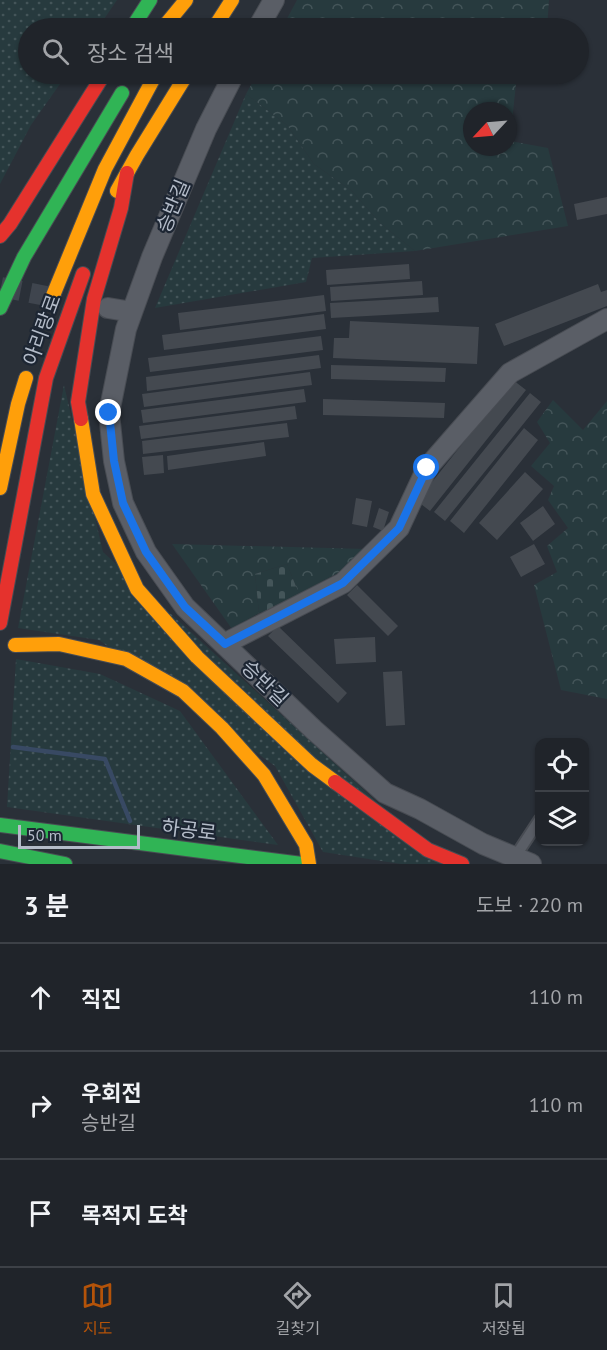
<!DOCTYPE html>
<html lang="ko">
<head>
<meta charset="utf-8">
<style>
  :root { --surface:#20242a; --page:#2d3036; --text:#f1f3f6; --muted:#a2a4a8; --line:#3d4147; --accent:#b45309 }
  body { margin:0; font-family:"PT Sans","Noto Sans KR",sans-serif; background:var(--page); color:var(--text) }
  .controls { position:absolute; right:18px; bottom:18px; display:grid; overflow:hidden; border-radius:12px; box-shadow:0 2px 4px #0004 }
  .controls button { width:54px; height:54px; display:grid; place-items:center; padding:0; border:0; border-bottom:2px solid var(--line); background:var(--surface); color:var(--text); font:30px sans-serif }
  .compass { position:absolute; left:463px; top:102px; width:54px; height:54px; border-radius:50%; background:var(--surface); box-shadow:0 2px 4px #0004; rotate:244deg }
  .scale { position:absolute; left:18px; bottom:15px; width:122px; box-sizing:border-box; padding-left:6px; border:3px solid #b4bcc9; border-top:0; font-size:16px; line-height:21px; white-space:nowrap; color:#b4bcc9; -webkit-text-stroke:4px #1d2633; paint-order:stroke }
  .stop { position:absolute; width:18px; height:18px; margin:-14px; border:4px solid #1a73e8; border-radius:50%; background:#fff }
  .stop.end { background:#1a73e8; border-color:#fff; box-shadow:0 2px 6px #0008 }
  .list { margin:0; padding:0; list-style:none }
  h2 { display:flex; justify-content:space-between; align-items:center; height:78px; margin:0; padding:0 24px; font-size:26px }
  h2 small { font-size:20px; font-weight:400; color:var(--muted) }
  .list li { display:grid; grid-template-columns:39px 1fr auto; gap:18px; align-items:center; box-sizing:border-box; height:108px; padding:0 24px; border-top:2px solid var(--line) }
  .list b { display:block; font-size:22px; white-space:nowrap }
  .list p { margin:0; font-size:20px; white-space:nowrap; color:var(--muted) }
  .list em { font-size:20px; font-style:normal; color:var(--muted) }
  .icon { flex:none; width:33px; height:33px; fill:none; stroke:currentColor; stroke-width:2; stroke-linecap:round; stroke-linejoin:round }
  .map { position:relative; flex:none; width:607px; height:864px; overflow:hidden }
  .search { position:absolute; background:var(--surface); box-shadow:0 2px 4px #0004; left:18px; right:18px; top:18px; height:66px; display:flex; align-items:center; gap:15px; box-sizing:border-box; padding:0 21px; border-radius:33px; color:var(--muted); font-size:22px }
  .sheet { height:402px; background:var(--surface) }
  nav { display:flex; justify-content:space-around; align-items:center; box-sizing:border-box; height:84px; border-top:2px solid var(--line); background:var(--surface); font-size:16px; color:var(--muted) }
  nav a { display:grid; justify-items:center; gap:3px }
  nav .on { color:var(--accent) }
  .map>svg:first-child { display:block }
  .grass { fill:url(#grass-dots) }
  .forest { fill:url(#forest-crowns); fill-rule:evenodd }
  .cemetery { fill:url(#cemetery-stones) }
  .lines { fill:none; stroke-linecap:round; stroke-linejoin:round }
  .stream { stroke:#384963; stroke-width:4.5 }
  .building { fill:#444950 }
  .street-tunnel { stroke:#3f454e; stroke-width:20; stroke-dasharray:20 10; stroke-linecap:butt }
  .lane-casing { stroke:#484c53; stroke-width:14 }
  .street-casing { stroke:#484c53; stroke-width:22 }
  .fast-casing { stroke:#484c53; stroke-width:16 }
  .slow-casing { stroke:#484c53; stroke-width:16 }
  .jam-casing { stroke:#484c53; stroke-width:16 }
  .lane { stroke:#5a5e66; stroke-width:10 }
  .street { stroke:#5a5e66; stroke-width:20 }
  .fast { stroke:#30b455; stroke-width:14 }
  .slow { stroke:#ff9f0a; stroke-width:14 }
  .jam { stroke:#e5322d; stroke-width:14 }
  .route { stroke:#1a73e8; stroke-width:8 }
  .labels { text-anchor:middle; stroke-width:4.5; stroke-linejoin:round; paint-order:stroke }
  .street-label { font-size:20px; fill:#b4bcc9; stroke:#1d2633 }
</style>
</head>
<body>
<div class="map">
<svg width="607" height="864" viewBox="0 0 607 864">
  <defs>
    <pattern id="grass-dots" width="8" height="8" patternUnits="userSpaceOnUse" patternTransform="scale(1.5)"><rect width="8" height="8" fill="#273a3e"/><path d="M2 2h.1M6 6h.1" fill="none" stroke="#445559" stroke-width="1.8" stroke-linecap="round"/></pattern>
    <pattern id="forest-crowns" width="20" height="18" patternUnits="userSpaceOnUse" patternTransform="scale(1.5)"><rect width="20" height="18" fill="#273a3e"/><path d="M2 6a3 3 0 1 1 6 0M12 15a3 3 0 1 1 6 0" fill="none" stroke="#445559"/></pattern>
    <pattern id="cemetery-stones" width="16" height="16" patternUnits="userSpaceOnUse" patternTransform="scale(1.5)"><rect width="16" height="16" fill="#273a3e"/><path d="M2 7V4a2 2 0 0 1 4 0v3zM10 15v-3a2 2 0 0 1 4 0v3z" fill="#445559"/></pattern>
  </defs>
  <rect width="100%" height="100%" fill="#2a3038"/>
  <!-- grass -->
  <path class="grass" d="M 0,0 L 117,0 L 98,28 L 28,28 L 28,74 L 67,74 L 31,125 L 0,184 Z
    M 246,94 L 287,125 L 314,164 L 352,191 L 380,223 L 415,251 L 312,258 L 306,282 L 155,308 Z
    M 64,385 L 103,552 L 445,864 L 401,864 L 323,852 L 275,766 L 99,640 L 18,628 Z
    M 16,659 L 100,674 L 180,711 L 278,845 L 7,807 Z"/>
  <!-- forest -->
  <path class="forest" d="M 297,0 L 549,0 L 547,28 L 282,28 Z
    M 257,74 L 517,74 L 510,141 L 548,148 L 568,226 L 415,251 L 380,223 L 352,191 L 314,164 L 287,125 L 246,94 ZM 472,111 L 508,111 L 508,147 L 472,147 Z
    M 553,400 L 583,430 L 607,401 L 607,699 L 561,690 L 534,585 L 557,572 L 547,546 L 568,528 L 548,500 L 554,486 L 531,466 L 550,443 L 537,422 Z
    M 172,544 L 367,549 L 338,573 L 299,594 L 287,564 L 255,574 L 259,613 L 232,629 Z"/>
  <!-- cemetery -->
  <path class="cemetery" d="M 287,564 L 299,594 L 282,607 L 259,613 L 255,574 Z"/>
  <g class="lines">
    <!-- stream -->
    <path class="stream" d="M 13,747 L 105,759 L 130,821"/>
  </g>
  <!-- building -->
  <path class="building" d="M 607,197 L 607,214 L 577,220 L 574,204 Z
    M 409,264 L 410,279 L 327,285 L 326,270 Z
    M 422,281 L 423,295 L 331,301 L 330,287 Z
    M 598,284 L 601,292 L 607,290 L 607,306 L 504,346 L 495,324 Z
    M 324,295 L 326,311 L 180,330 L 178,313 Z
    M 438,297 L 439,312 L 331,318 L 330,303 Z
    M 324,314 L 326,329 L 164,350 L 162,335 Z
    M 350,321 L 479,327 L 477,364 L 333,358 L 334,338 L 349,338 Z
    M 321,336 L 323,350 L 150,372 L 148,358 Z
    M 319,355 L 321,368 L 147,391 L 146,377 Z
    M 331,365 L 446,368 L 445,382 L 331,379 Z
    M 310,372 L 312,385 L 144,407 L 142,394 Z
    M 513,380 L 526,390 L 430,511 L 417,501 Z
    M 304,389 L 306,402 L 143,423 L 141,410 Z
    M 530,393 L 541,402 L 445,521 L 434,512 Z
    M 323,399 L 445,403 L 444,418 L 323,415 Z
    M 295,406 L 297,419 L 141,439 L 139,426 Z
    M 287,423 L 289,437 L 143,454 L 142,441 Z
    M 524,428 L 538,440 L 464,533 L 450,521 Z
    M 264,442 L 266,456 L 168,470 L 167,456 Z
    M 163,455 L 164,473 L 144,475 L 142,457 Z
    M 525,472 L 543,489 L 497,540 L 479,523 Z
    M 356,498 L 372,501 L 367,527 L 352,524 Z
    M 543,506 L 555,524 L 533,541 L 520,523 Z
    M 379,508 L 389,512 L 383,531 L 373,527 Z
    M 534,544 L 545,564 L 521,577 L 510,557 Z
    M 357,585 L 398,626 L 388,636 L 347,595 Z
    M 278,626 L 347,693 L 338,703 L 268,636 Z
    M 375,637 L 376,662 L 336,664 L 334,639 Z
    M 402,671 L 405,725 L 386,726 L 383,672 Z"/>
  <g class="lines">
    <!-- street-tunnel -->
    <path class="street-tunnel" d="M 1,287 L 61,299"/>
    <defs>
      <path id="lane" d="M 515,857 L 540,819"/>
      <path id="street" d="M 258,28 L 274,0
        M 234,74 L 206,129 L 152,257 L 126,329 L 109,413 L 114,461 L 123,503 L 146,552 L 185,607 L 314,730 L 385,793 L 420,809 L 483,844 L 531,864
        M 108,308 L 132,312
        M 224,644 L 343,583 L 399,528 L 427,468 L 510,373 L 607,319"/>
      <path id="fast" d="M 132,28 L 150,0
        M 0,308 L 24,257 L 122,93
        M 0,825 L 302,864
        M 0,851 L 65,864"/>
      <path id="slow" d="M 163,28 L 186,0
        M 214,28 L 232,0
        M 117,191 L 137,155 L 187,74
        M 52,298 L 105,169 L 156,74
        M 81,419 L 93,494 L 137,589 L 197,657 L 312,765 L 335,782
        M 0,488 L 18,404 L 26,378
        M 15,645 L 59,644 L 126,659 L 183,691 L 222,728 L 264,775 L 306,845 L 309,864"/>
      <path id="jam" d="M 0,236 L 10,224 L 104,74
        M 81,419 L 78,402 L 94,299 L 121,208 L 127,173
        M 0,623 L 46,378 L 83,274
        M 335,782 L 428,850 L 462,864"/>
    </defs>
    <!-- lane casing -->
    <use href="#lane" class="lane-casing"/>
    <!-- street casing -->
    <use href="#street" class="street-casing"/>
    <!-- fast casing -->
    <use href="#fast" class="fast-casing"/>
    <!-- slow casing -->
    <use href="#slow" class="slow-casing"/>
    <!-- jam casing -->
    <use href="#jam" class="jam-casing"/>
    <!-- lane -->
    <use href="#lane" class="lane"/>
    <!-- street -->
    <use href="#street" class="street"/>
    <!-- fast -->
    <use href="#fast" class="fast"/>
    <!-- slow -->
    <use href="#slow" class="slow"/>
    <!-- jam -->
    <use href="#jam" class="jam"/>
  </g>
  <g class="lines">
    <!-- route -->
    <path class="route" d="M 109,413 L 114,461 L 123,503 L 146,552 L 185,607 L 225,644 L 343,583 L 399,528 L 427,468"/>
  </g>
  <g class="labels">
    <!-- street labels -->
    <g class="street-label">
      <text transform="translate(173 206) rotate(-67)" y="7">승반길</text>
      <text transform="translate(42 330) rotate(-70)" y="7">아리랑로</text>
      <text transform="translate(265 683) rotate(44)" y="7">승반길</text>
      <text transform="translate(189 830) rotate(7)" y="7">하공로</text>
    </g>
  </g>
</svg>
<div class="controls">
<button><svg class="icon" aria-label="locate" viewBox="0 0 24 24"><circle cx="12" cy="12" r="6"/><path d="M12 2v4M12 18v4M2 12h4M18 12h4"/></svg></button>
<button><svg class="icon" aria-label="layers" viewBox="0 0 24 24"><path d="M12 4l9 5-9 5-9-5zM3 14l9 5 9-5"/></svg></button>
</div>
<svg class="compass" viewBox="-18 -18 36 36"><path d="M0-13l5 13h-10z" fill="#e53935"/><path d="M0 13l5-13h-10z" fill="#a2a4a8"/></svg>
<div class="scale">50 m</div>
<div class="stop" style="left:427px;top:468px"></div>
<div class="stop end" style="left:109px;top:413px"></div>
<div class="search"><svg class="icon" aria-label="search" viewBox="0 0 24 24"><circle cx="10" cy="10" r="6"/><path d="M15 15l6 6"/></svg>장소 검색</div>
</div>
<section class="sheet">
<h2>3 분<small>도보 · 220 m</small></h2>
<ul class="list">
<li><svg class="icon" aria-label="ahead" viewBox="0 0 24 24"><path d="M12 20V5M6 11l6-6 6 6"/></svg><div><b>직진</b></div><em>110 m</em></li>
<li><svg class="icon" aria-label="right" viewBox="0 0 24 24"><path d="M7 20v-9h11M14 6l5 5-5 5"/></svg><div><b>우회전</b><p>승반길</p></div><em>110 m</em></li>
<li><svg class="icon" aria-label="arrive" viewBox="0 0 24 24"><path d="M6 21V4h12l-3 4 3 4H6"/></svg><div><b>목적지 도착</b></div></li>
</ul>
</section>
<nav>
<a class="on"><svg class="icon" aria-label="map" viewBox="0 0 24 24"><path d="M3 6l6-2 6 2 6-2v14l-6 2-6-2-6 2zM9 4v14M15 6v14"/></svg>지도</a>
<a><svg class="icon" aria-label="directions" viewBox="0 0 24 24"><path d="M12 3l9 9-9 9-9-9zM9 14v-3h6M13 9l2 2-2 2"/></svg>길찾기</a>
<a><svg class="icon" aria-label="saved" viewBox="0 0 24 24"><path d="M7 4h10v16l-5-4-5 4z"/></svg>저장됨</a>
</nav>
</body>
</html>
